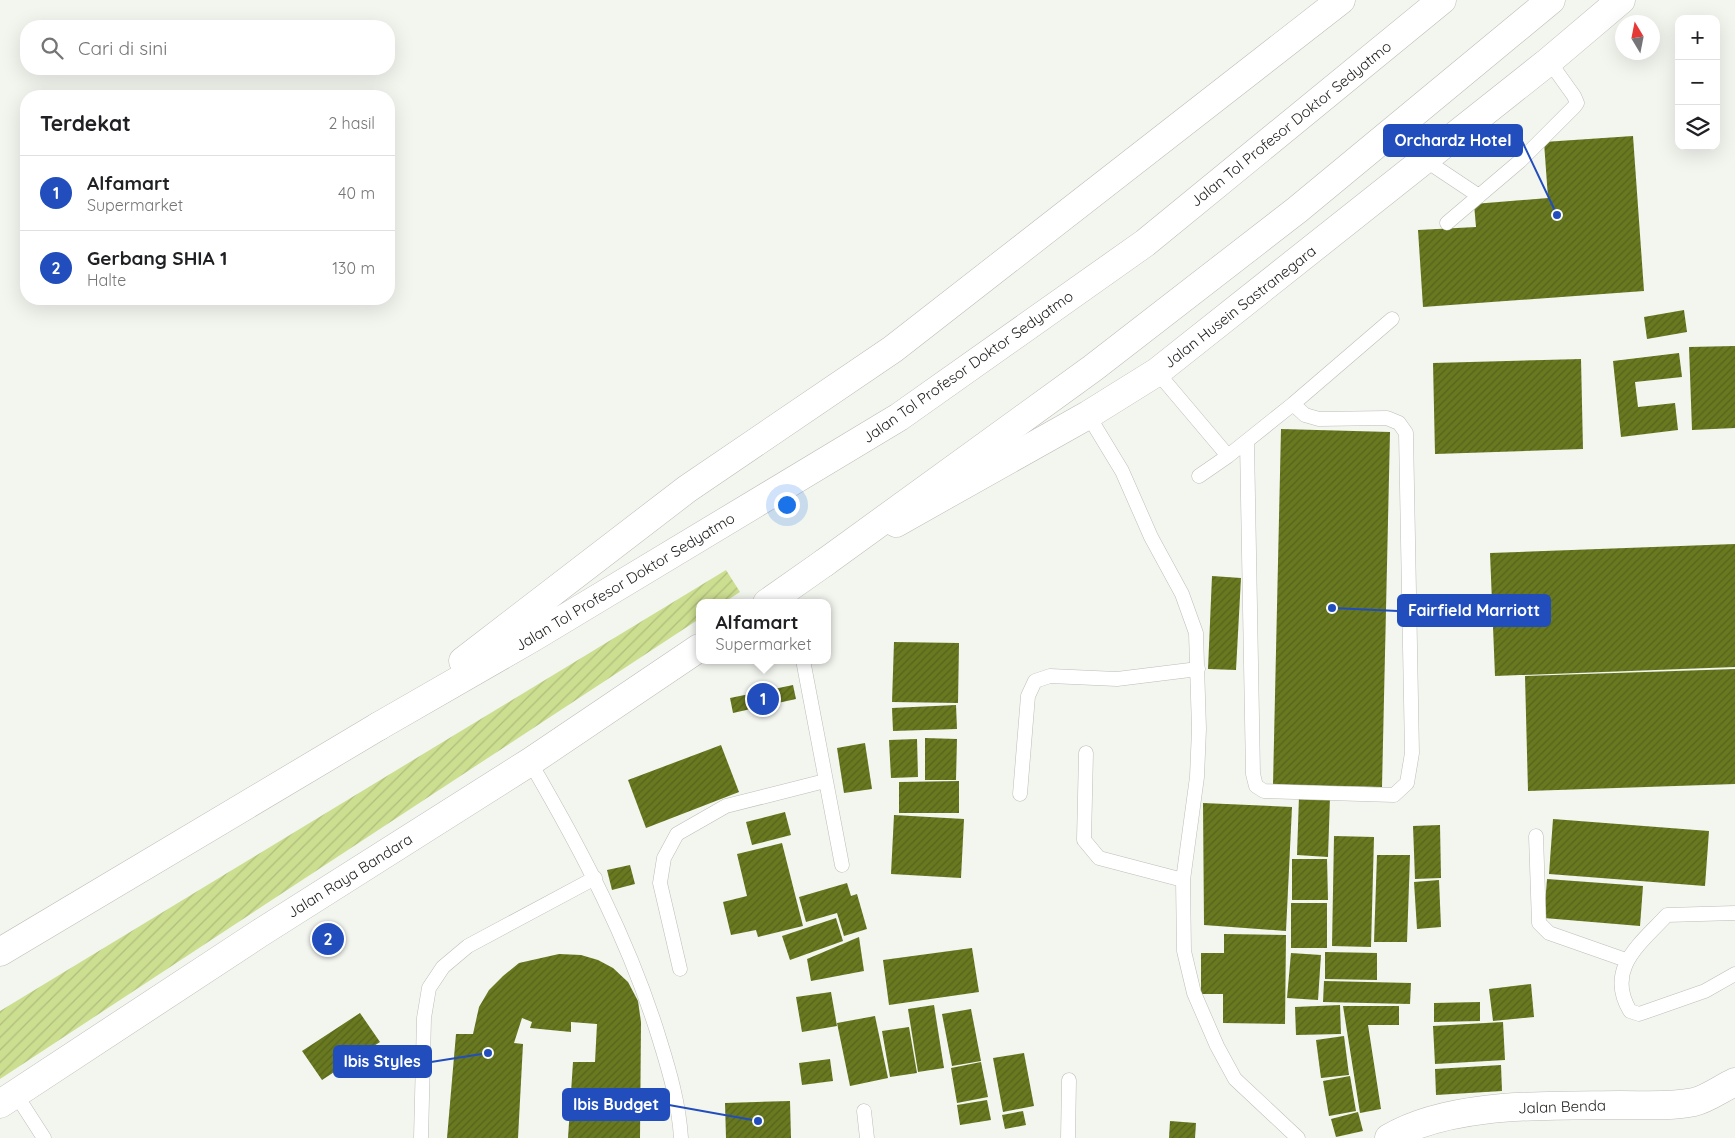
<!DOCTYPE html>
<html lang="id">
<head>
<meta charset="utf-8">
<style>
  :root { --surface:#fff; --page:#f2f2f2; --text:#202124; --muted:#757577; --line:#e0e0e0; --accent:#214ebc }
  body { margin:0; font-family:Quicksand,sans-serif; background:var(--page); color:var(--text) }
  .controls { position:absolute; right:15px; top:15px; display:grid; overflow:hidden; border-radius:10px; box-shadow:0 5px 20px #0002 }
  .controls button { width:45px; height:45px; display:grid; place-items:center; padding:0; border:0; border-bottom:1px solid var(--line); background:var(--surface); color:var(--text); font:25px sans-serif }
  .compass { position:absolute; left:1615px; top:15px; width:45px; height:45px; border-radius:50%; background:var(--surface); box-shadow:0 5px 20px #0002; rotate:350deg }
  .you { position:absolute; left:786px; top:504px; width:18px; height:18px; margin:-12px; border:4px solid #fff; border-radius:50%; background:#1a73e8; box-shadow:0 0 0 8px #1a73e833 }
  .badge { display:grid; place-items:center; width:32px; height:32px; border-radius:50%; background:var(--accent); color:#fff; font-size:16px; font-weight:700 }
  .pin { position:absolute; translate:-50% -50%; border:2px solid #fff; box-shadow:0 1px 5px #0006 }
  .popup { position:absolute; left:696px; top:599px; width:135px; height:65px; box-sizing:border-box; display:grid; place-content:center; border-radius:10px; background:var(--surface); filter:drop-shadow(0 1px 4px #0005); font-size:16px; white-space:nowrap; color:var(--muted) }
  .popup b { font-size:19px; color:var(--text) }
  .popup::after { content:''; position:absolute; left:50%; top:100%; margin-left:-10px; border:10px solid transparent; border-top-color:var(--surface) }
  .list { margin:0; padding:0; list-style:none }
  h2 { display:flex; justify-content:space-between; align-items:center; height:65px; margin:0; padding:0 20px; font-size:21px }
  h2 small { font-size:16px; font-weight:400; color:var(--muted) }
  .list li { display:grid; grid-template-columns:32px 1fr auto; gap:15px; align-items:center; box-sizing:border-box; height:75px; padding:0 20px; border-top:1px solid var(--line) }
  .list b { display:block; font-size:19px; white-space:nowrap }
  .list p { margin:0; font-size:16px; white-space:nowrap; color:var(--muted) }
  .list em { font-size:16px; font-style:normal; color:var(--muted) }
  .icon { flex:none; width:28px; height:28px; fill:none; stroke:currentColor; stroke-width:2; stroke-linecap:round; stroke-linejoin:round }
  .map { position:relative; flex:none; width:1735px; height:1138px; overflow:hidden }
  .search { position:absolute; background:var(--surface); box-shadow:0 5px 20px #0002; left:20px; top:20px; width:375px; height:55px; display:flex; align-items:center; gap:12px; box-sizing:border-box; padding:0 18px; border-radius:20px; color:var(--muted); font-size:19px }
  .panel { position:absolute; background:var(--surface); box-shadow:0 5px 20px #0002; left:20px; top:90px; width:375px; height:215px; border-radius:20px }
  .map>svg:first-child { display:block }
  .garden { fill:url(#garden-furrows) }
  .building { fill:url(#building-hatch) }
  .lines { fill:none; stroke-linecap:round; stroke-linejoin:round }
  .lane-casing { stroke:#bcbeb8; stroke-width:15 }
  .street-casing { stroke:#bcbeb8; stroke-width:29 }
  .secondary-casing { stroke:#bcbeb8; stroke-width:29 }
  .primary-casing { stroke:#bcbeb8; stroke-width:29 }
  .highway-casing { stroke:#bcbeb8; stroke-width:29 }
  .lane { stroke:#fff; stroke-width:14 }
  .street { stroke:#fff; stroke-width:28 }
  .secondary { stroke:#fff; stroke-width:28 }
  .primary { stroke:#fff; stroke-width:28 }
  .highway { stroke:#fff; stroke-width:28 }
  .labels { text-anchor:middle; stroke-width:4; stroke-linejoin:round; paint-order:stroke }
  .street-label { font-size:15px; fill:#222320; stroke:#fff }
  .leader { fill:none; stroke:#214ebc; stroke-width:2 }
  .callout-dot { fill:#214ebc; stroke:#fff; stroke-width:2 }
  .callout { fill:#214ebc; stroke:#214ebc; stroke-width:2 }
  .callout-label { font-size:16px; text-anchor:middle; font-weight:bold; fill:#fff }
</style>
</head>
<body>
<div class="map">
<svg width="1735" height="1138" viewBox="0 0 1735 1138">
  <defs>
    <pattern id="garden-furrows" width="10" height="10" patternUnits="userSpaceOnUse" patternTransform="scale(1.25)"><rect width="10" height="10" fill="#ccde90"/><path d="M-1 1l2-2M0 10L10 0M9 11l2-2" fill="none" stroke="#afbe7c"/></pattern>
    <pattern id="building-hatch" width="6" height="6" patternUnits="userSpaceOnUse" patternTransform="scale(1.25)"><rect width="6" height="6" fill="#697920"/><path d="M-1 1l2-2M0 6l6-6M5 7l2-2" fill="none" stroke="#56631c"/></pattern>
  </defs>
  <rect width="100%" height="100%" fill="#f3f5ef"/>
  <!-- garden -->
  <path class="garden" d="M 726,570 L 740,592 L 723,603 L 699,603 L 699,619 L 0,1079 L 0,1011 Z"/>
  <!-- building -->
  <path class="building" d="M 1633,136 L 1644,291 L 1423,307 L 1418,230 L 1476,227 L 1474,204 L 1548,198 L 1544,142 Z
    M 1684,310 L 1687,332 L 1647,339 L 1644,317 Z
    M 1735,346 L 1735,428 L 1692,430 L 1689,347 Z
    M 1679,353 L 1682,377 L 1635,382 L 1638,407 L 1675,403 L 1678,430 L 1621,437 L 1613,361 Z
    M 1581,359 L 1583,449 L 1435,454 L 1433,363 Z
    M 1281,429 L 1390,432 L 1382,787 L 1273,785 Z
    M 1735,544 L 1735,667 L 1495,676 L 1490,553 Z
    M 1212,576 L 1241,578 L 1236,670 L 1208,669 Z
    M 894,642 L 959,643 L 958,703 L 892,702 Z
    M 1735,669 L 1735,784 L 1528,791 L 1525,676 Z
    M 793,685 L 796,699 L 733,713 L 730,698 Z
    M 956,705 L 957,729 L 893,731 L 892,708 Z
    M 925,738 L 957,739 L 956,780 L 925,780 Z
    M 917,739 L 918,777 L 891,778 L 889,740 Z
    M 865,743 L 872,789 L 844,793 L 837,748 Z
    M 721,745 L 739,792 L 646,828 L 628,780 Z
    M 959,781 L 959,813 L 899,813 L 899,782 Z
    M 1299,796 L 1330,797 L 1328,857 L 1297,855 Z
    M 1203,803 L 1292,807 L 1286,931 L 1204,925 Z
    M 785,812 L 791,835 L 752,845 L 746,822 Z
    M 894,815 L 964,819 L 961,878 L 891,874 Z
    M 1553,819 L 1709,831 L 1705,886 L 1549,874 Z
    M 1440,825 L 1441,878 L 1415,879 L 1413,826 Z
    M 1334,836 L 1374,837 L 1371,947 L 1332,946 Z
    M 782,843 L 803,926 L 758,937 L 756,930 L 731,935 L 723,902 L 747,896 L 737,854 Z
    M 1377,855 L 1410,855 L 1407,942 L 1374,942 Z
    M 1292,859 L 1327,859 L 1328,900 L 1292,900 Z
    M 630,865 L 635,884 L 612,890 L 607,870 Z
    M 1547,879 L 1643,886 L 1640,926 L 1544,918 Z
    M 1439,880 L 1441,927 L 1417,929 L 1414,882 Z
    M 847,883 L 851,896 L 857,894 L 867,929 L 844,936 L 837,913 L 806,922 L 799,897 Z
    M 1291,903 L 1327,903 L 1327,948 L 1291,948 Z
    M 836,918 L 843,941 L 790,960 L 782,936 Z
    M 1224,934 L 1286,935 L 1285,1024 L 1223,1023 L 1223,994 L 1201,994 L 1201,953 L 1224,953 Z
    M 859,937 L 864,971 L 811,981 L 807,959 Z
    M 972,948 L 979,992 L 889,1005 L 883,960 Z
    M 1325,952 L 1377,953 L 1377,980 L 1325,979 Z
    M 1291,953 L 1321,955 L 1318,1000 L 1287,998 Z
    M 559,954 L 581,955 L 598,960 L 613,968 L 628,982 L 638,1001 L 641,1022 L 640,1138 L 568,1138 L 573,1062 L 595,1062 L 597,1024 L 571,1022 L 571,1032 L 530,1028 L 532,1022 L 522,1018 L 514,1043 L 523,1044 L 518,1138 L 447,1138 L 456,1034 L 473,1034 L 479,1007 L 489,990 L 503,976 L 519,963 Z
    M 1324,981 L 1411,983 L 1410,1004 L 1323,1002 Z
    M 1531,984 L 1534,1017 L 1493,1021 L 1489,989 Z
    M 831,992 L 837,1026 L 802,1032 L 796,997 Z
    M 1480,1002 L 1480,1021 L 1434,1022 L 1434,1003 Z
    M 934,1005 L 944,1068 L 918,1072 L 908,1009 Z
    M 1340,1005 L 1341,1034 L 1296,1035 L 1295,1007 Z
    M 1343,1006 L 1399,1006 L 1399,1025 L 1368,1025 L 1381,1109 L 1360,1113 Z
    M 971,1009 L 981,1061 L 952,1066 L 942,1014 Z
    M 360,1013 L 380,1042 L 322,1080 L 302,1051 Z
    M 875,1016 L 888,1078 L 850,1086 L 837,1023 Z
    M 1503,1022 L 1505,1060 L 1435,1064 L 1433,1026 Z
    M 909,1027 L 917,1073 L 890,1077 L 882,1031 Z
    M 1344,1036 L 1349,1075 L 1321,1078 L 1316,1040 Z
    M 1024,1053 L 1034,1106 L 1003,1112 L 993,1058 Z
    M 830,1059 L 833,1081 L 802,1085 L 799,1063 Z
    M 981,1062 L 988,1097 L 957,1103 L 951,1068 Z
    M 1501,1065 L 1502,1091 L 1436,1095 L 1435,1069 Z
    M 1350,1076 L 1356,1111 L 1329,1116 L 1323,1081 Z
    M 987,1100 L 991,1120 L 960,1125 L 957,1105 Z
    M 790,1101 L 791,1138 L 726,1138 L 725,1103 Z
    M 1023,1111 L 1026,1125 L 1005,1129 L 1002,1115 Z
    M 1358,1112 L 1363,1131 L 1336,1137 L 1331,1119 Z
    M 1170,1121 L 1196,1123 L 1195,1138 L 1169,1138 Z"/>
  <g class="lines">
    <defs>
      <path id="lane" d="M 1425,160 L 1479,196
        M 1447,223 L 1520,161 L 1574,107 L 1577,103 L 1574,96 L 1549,61
        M 1157,372 L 1228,456 L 1293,404 L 1392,319
        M 1088,415 L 1122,471 L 1151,537 L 1182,594 L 1196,633 L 1199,729 L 1197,777 L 1183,880 L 1184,951 L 1194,993 L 1217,1046 L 1235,1079 L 1298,1138
        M 1247,442 L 1253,774 L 1256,786 L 1264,791 L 1394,795 L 1407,783 L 1412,753 L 1406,433 L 1399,423 L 1387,418 L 1319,419 L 1305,415 L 1293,404
        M 1199,476 L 1228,456
        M 803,660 L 842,865
        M 1086,753 L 1084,840 L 1099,858 L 1183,880
        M 530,762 C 582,851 630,942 660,1041 C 670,1073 679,1105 681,1138
        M 1020,794 L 1028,696 L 1035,681 L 1050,676 L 1117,679 L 1198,669
        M 1536,836 L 1539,923 L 1549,933 L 1626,960
        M 1735,913 L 1667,915 C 1640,944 1605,969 1630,1011 L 1639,1014 L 1705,991 L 1735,974
        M 680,969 L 660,883 L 664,858 L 677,834 L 726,806 L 825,781
        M 15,1093 L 44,1138
        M 864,1111 L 867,1138
        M 421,1138 L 424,1018 L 429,988 L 443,967 L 468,946 L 595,878
        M 1068,1138 L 1069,1080"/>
      <path id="street" d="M 1389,1138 C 1452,1101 1550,1106 1621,1105 C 1645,1105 1670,1107 1694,1102 C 1707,1099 1722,1088 1735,1082"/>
      <path id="secondary" d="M 896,523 L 1088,415 L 1157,372 L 1549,61 L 1621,0"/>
      <path id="primary" d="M 767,603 L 824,563
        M 0,952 L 379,726
        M 0,1104 L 260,933 L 530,762 L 699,648"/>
      <path id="highway" d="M 824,563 L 1093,368 L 1297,210 L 1551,0
        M 463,661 L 687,489 L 893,349 L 1341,0
        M 379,726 L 532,638 L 899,417 L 1145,243 L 1442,0"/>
    </defs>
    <!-- lane casing -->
    <use href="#lane" class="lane-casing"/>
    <!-- street casing -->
    <use href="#street" class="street-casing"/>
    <!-- secondary casing -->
    <use href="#secondary" class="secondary-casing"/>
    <!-- primary casing -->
    <use href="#primary" class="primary-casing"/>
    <!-- highway casing -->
    <use href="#highway" class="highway-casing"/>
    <!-- lane -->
    <use href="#lane" class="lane"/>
    <!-- street -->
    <use href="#street" class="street"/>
    <!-- secondary -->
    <use href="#secondary" class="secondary"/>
    <!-- primary -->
    <use href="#primary" class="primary"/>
    <!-- highway -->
    <use href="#highway" class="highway"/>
  </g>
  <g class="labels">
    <!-- street labels -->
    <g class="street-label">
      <text transform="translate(1291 124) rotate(-39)" y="5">Jalan Tol Profesor Doktor Sedyatmo</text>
      <text transform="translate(1240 307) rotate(-38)" y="5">Jalan Husein Sastranegara</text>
      <text transform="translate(968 367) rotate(-35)" y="5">Jalan Tol Profesor Doktor Sedyatmo</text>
      <text transform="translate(625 582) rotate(-31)" y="5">Jalan Tol Profesor Doktor Sedyatmo</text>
      <text transform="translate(350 876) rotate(-32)" y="5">Jalan Raya Bandara</text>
      <text transform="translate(1562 1107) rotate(-2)" y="5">Jalan Benda</text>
    </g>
  </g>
  <!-- callouts -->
  <path class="leader" d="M1557 215L1522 141M1332 608L1398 611M488 1053L431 1062M758 1121L669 1105"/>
  <g class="callout-dot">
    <circle cx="1557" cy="215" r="5"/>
    <circle cx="1332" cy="608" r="5"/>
    <circle cx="488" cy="1053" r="5"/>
    <circle cx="758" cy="1121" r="5"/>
  </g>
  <g class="callout">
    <rect x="1384" y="125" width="138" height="31" rx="5"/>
    <rect x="1398" y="595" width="152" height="31" rx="5"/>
    <rect x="334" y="1046" width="97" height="31" rx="5"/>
    <rect x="563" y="1089" width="106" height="31" rx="5"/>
  </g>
  <g class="callout-label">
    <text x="1453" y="146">Orchardz Hotel</text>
    <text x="1474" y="616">Fairfield Marriott</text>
    <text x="382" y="1067">Ibis Styles</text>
    <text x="616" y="1110">Ibis Budget</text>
  </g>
</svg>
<div class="controls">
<button>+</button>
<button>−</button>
<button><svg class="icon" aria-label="layers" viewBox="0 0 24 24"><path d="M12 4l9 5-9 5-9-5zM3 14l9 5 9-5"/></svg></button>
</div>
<svg class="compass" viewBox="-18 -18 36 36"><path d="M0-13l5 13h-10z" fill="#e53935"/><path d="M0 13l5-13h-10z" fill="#757577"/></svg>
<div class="you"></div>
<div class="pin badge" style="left:763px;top:699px">1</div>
<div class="popup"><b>Alfamart</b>Supermarket</div>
<div class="pin badge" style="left:328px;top:939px">2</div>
<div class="search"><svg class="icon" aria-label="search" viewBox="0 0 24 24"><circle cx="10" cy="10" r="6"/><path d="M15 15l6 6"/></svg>Cari di sini</div>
<section class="panel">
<h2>Terdekat<small>2 hasil</small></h2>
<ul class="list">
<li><span class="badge">1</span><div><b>Alfamart</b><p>Supermarket</p></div><em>40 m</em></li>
<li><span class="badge">2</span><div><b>Gerbang SHIA 1</b><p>Halte</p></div><em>130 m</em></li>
</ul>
</section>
</div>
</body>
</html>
